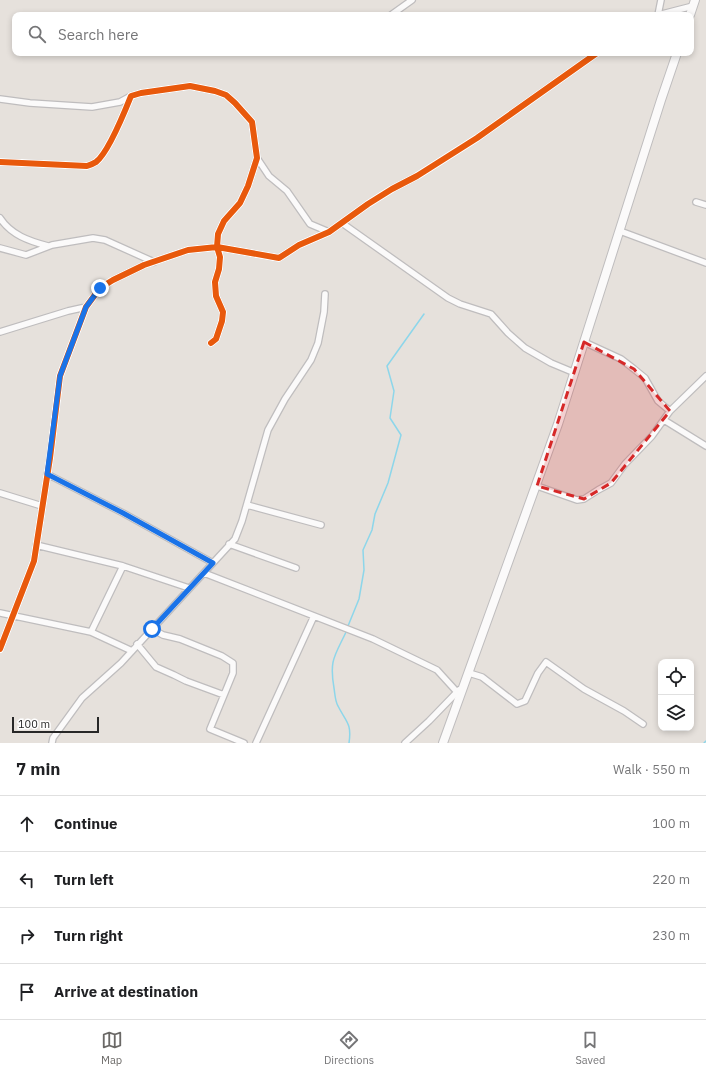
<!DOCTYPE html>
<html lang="en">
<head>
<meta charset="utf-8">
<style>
  :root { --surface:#fff; --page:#f2f2f2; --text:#202124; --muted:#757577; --line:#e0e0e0; --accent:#6a6866 }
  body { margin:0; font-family:"IBM Plex Sans",sans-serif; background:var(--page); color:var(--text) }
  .controls { position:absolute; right:12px; bottom:12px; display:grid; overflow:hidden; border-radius:8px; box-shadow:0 2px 6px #0003 }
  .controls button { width:36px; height:36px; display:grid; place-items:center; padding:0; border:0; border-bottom:1px solid var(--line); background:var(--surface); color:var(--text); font:20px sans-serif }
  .scale { position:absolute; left:12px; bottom:10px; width:87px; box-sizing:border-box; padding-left:4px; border:2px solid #272727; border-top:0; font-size:11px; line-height:14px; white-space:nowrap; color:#272727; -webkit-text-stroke:3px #fff; paint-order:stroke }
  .stop { position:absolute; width:12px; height:12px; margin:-9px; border:3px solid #1a73e8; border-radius:50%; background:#fff }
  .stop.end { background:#1a73e8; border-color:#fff; box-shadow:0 1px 4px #0008 }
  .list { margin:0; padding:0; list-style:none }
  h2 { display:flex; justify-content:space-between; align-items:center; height:52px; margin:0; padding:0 16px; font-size:17px }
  h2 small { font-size:13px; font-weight:400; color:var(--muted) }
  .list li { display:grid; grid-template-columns:26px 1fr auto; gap:12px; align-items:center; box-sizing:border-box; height:56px; padding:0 16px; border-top:1px solid var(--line) }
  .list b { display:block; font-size:15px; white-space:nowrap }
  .list em { font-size:13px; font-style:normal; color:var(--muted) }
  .icon { flex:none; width:22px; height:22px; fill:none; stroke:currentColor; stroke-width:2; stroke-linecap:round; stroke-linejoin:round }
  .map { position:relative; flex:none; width:706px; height:743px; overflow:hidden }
  .search { position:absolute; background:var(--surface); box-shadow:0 2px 6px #0003; left:12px; right:12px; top:12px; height:44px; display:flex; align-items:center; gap:10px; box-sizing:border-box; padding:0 14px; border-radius:8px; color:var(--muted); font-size:15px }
  .sheet { height:276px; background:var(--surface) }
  nav { display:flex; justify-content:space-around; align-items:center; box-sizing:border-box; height:56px; border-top:1px solid var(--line); background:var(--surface); font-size:11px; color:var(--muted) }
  nav a { display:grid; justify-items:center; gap:2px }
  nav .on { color:var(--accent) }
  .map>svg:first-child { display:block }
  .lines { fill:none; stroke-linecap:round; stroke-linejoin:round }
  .stream { stroke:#8dd6ea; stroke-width:1.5 }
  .street-casing { stroke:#bfbdbe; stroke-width:8 }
  .secondary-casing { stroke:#bfbdbe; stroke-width:10 }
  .street { stroke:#fbfafa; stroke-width:5.5 }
  .secondary { stroke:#fbfafa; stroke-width:8 }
  .cycleway-casing { stroke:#fff; stroke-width:8 }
  .cycleway { stroke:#e8590c; stroke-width:6 }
  .route { stroke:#1a73e8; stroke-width:5 }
  .marked { fill:#d62828; fill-opacity:0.2; stroke:#d62828; stroke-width:3; stroke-dasharray:8 5; stroke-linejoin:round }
</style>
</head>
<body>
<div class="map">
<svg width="706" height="743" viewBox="0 0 706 743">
  <rect width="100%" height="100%" fill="#e6e1dc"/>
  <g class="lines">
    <!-- stream -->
    <path class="stream" d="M 348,626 L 359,599 L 364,570 L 363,550 L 372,530 L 375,514 L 388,483 L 401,435 L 390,418 L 394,391 L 387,366 L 424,314
      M 347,630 C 335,656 329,659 334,688 C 335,694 335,701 338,706 C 346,722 352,723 349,743
      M 704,743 L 706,741"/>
    <defs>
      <path id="street" d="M 391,15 L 412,0
        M 658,15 L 693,6
        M 658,15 L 661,0
        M 0,99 L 30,103 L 92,107 L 120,102 L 131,96
        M 257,158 L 269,176 L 287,191 L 310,224 L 329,232
        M 0,162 L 87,166 C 90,165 93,164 96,162 C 108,153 125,111 131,96 L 141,93 L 190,86 L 215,91 L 226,95 L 235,103 L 252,122 L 257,158 L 248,186 L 240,203 L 224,221 L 218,234 L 217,247 L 220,257 L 219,269 L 215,282 L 216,296 L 223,312 L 222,321 L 216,339 L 211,343
        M 696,202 L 706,205
        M 0,218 C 11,235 29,241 48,246
        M 342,223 L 448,298 L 460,304 L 491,314 L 508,333 L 525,348 L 551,363 L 575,373
        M 620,231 L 706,263
        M 0,248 L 26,255 L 52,245 L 93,238 L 105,240 L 154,262
        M 0,332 L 68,311 L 86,307
        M 584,342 L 621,359 L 634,369 L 645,378 L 658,401 L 670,411
        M 664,420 L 706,446
        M 47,474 L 123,513 L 213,563
        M 537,486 L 577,500 L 584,499 L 598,490 L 611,483 L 625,464 L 652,436 L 670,411 L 706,376
        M 0,493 L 42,506
        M 247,505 L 321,525
        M 229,544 L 296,568
        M 123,566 L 189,588
        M 204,573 L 373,639 L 437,670 L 457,692
        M 0,613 L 91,632 L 123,566 L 36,545
        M 91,632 L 132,651
        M 137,644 L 156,667 L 174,675 L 186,681 L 224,695 L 233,673 L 233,663 L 222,656 L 180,639 L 163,635 L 152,629
        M 0,649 L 34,561 L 50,458 L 60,376 L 86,307 L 100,288 L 113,280 L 144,265 L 188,250 L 217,247 L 279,258 L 299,245 L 329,232 L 368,204 L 392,189 L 417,176 L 477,138 L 597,53
        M 469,673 L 482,677 L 517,704 L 525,701 L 538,673 L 546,662 L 584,689 L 624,711 L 643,724
        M 224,695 L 210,729 L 244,743
        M 52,743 L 53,738 L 82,698 L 121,663 L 235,539 L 242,521 L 268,430 L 285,399 L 311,360 L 318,343 L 324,312 L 325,294
        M 256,743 L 314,616
        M 405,743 L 429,721 L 459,690"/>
      <path id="secondary" d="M 690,15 L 695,0
        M 443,743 L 558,424 L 661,100 L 677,53"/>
    </defs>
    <!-- street casing -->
    <use href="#street" class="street-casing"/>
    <!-- secondary casing -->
    <use href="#secondary" class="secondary-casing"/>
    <!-- street -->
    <use href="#street" class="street"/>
    <!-- secondary -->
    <use href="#secondary" class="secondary"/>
    <defs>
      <path id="cycleway" d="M 0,162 L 87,166 C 90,165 93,164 96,162 C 108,153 125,111 131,96 L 141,93 L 190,86 L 215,91 L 226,95 L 235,103 L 252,122 L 257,158 L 248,186 L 240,203 L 224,221 L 218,234 L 217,247 L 220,257 L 219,269 L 215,282 L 216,296 L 223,312 L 222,321 L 216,339 L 211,343
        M 0,649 L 34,561 L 50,458 L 60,376 L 86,307 L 100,288 L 113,280 L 144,265 L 188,250 L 217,247 L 279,258 L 299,245 L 329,232 L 368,204 L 392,189 L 417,176 L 477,138 L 597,53"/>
    </defs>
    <!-- cycleway casing -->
    <use href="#cycleway" class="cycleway-casing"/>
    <!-- cycleway -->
    <use href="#cycleway" class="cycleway"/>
  </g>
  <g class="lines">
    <!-- route -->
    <path class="route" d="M 100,288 L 86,307 L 60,376 L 47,474 L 123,513 L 213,563 L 152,629"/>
  </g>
  <!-- marked area -->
  <path class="marked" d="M 584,342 L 634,369 L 670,411 L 611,483 L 584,499 L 537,486 Z"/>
</svg>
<div class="controls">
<button><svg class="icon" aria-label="locate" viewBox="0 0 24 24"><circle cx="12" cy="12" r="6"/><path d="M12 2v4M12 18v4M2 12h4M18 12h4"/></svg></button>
<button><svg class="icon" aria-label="layers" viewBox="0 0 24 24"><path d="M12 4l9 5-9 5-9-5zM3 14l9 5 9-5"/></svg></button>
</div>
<div class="scale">100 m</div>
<div class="stop" style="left:152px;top:629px"></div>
<div class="stop end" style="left:100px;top:288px"></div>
<div class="search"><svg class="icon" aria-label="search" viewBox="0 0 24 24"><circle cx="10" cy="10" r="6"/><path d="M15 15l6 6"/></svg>Search here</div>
</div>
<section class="sheet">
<h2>7 min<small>Walk · 550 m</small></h2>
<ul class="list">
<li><svg class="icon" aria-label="ahead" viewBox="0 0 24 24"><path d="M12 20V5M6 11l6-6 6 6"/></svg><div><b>Continue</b></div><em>100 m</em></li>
<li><svg class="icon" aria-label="left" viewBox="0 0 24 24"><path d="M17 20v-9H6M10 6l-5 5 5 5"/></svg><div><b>Turn left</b></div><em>220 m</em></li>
<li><svg class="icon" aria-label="right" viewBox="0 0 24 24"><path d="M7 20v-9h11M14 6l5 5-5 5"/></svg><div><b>Turn right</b></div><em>230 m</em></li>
<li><svg class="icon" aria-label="arrive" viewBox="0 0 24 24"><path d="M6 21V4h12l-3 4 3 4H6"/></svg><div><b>Arrive at destination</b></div></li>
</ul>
</section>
<nav>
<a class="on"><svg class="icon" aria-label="map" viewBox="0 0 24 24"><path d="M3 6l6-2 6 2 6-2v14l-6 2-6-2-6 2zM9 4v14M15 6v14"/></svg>Map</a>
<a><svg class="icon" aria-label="directions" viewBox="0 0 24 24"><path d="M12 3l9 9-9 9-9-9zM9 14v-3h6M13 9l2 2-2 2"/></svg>Directions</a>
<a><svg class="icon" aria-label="saved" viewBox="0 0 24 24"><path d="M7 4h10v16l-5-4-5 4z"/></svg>Saved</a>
</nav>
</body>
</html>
